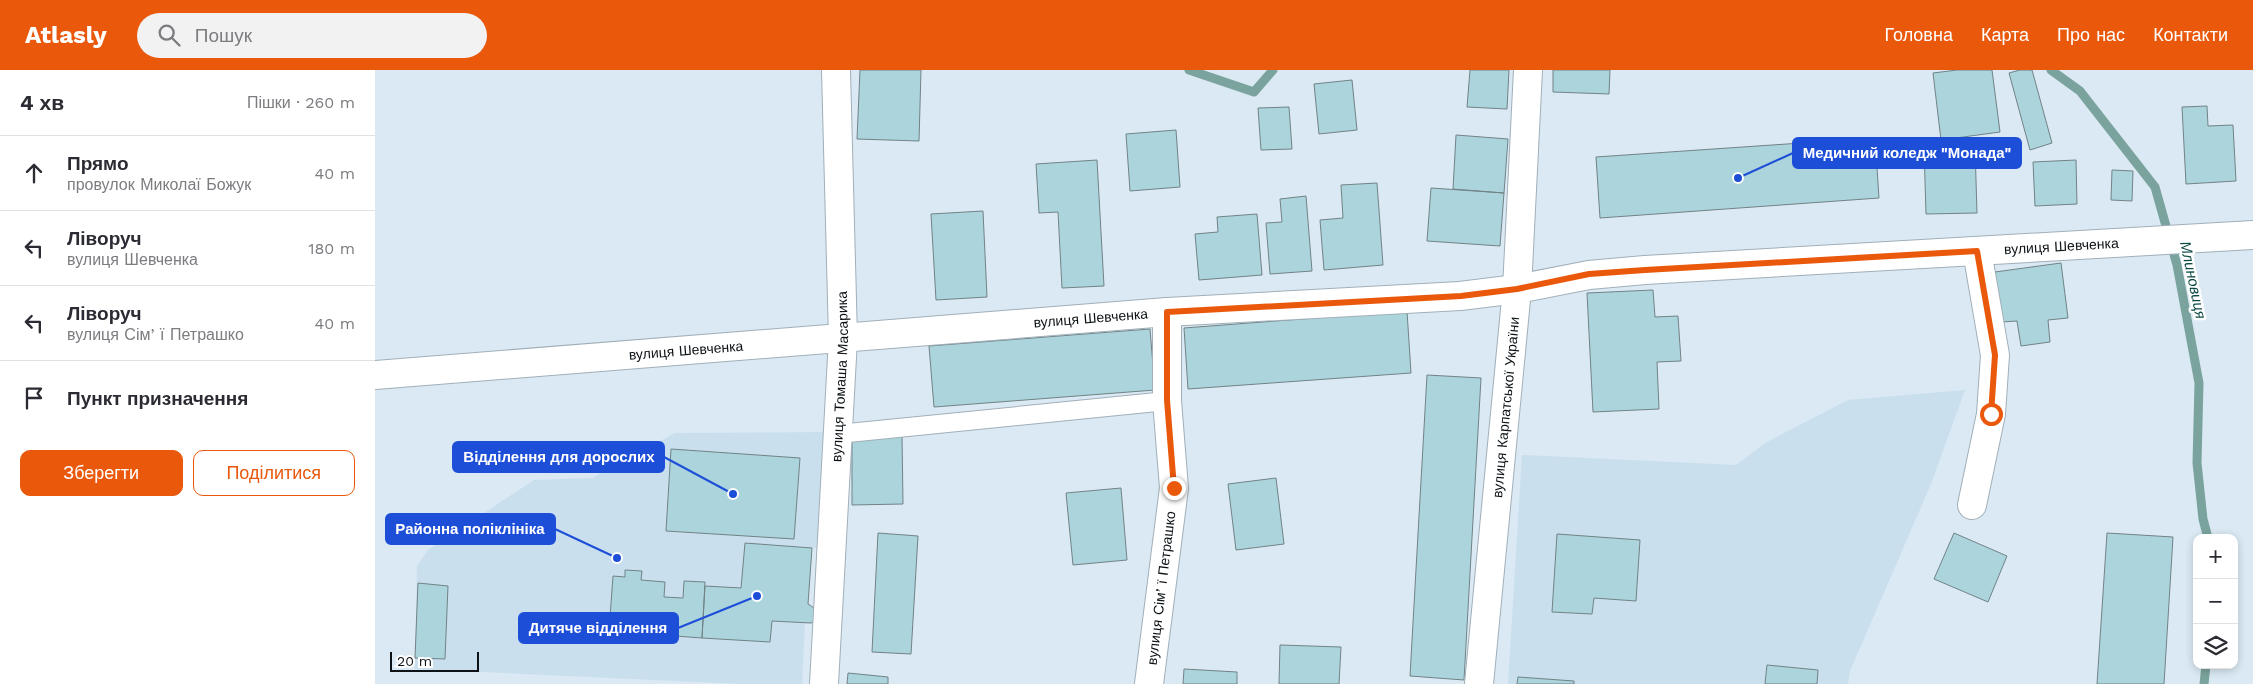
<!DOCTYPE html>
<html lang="uk">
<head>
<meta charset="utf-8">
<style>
  :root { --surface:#fff; --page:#f2f2f3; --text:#2b2b33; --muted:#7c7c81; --line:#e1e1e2; --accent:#ea580c }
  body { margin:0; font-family:"Work Sans",sans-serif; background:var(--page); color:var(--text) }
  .controls { position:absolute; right:15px; bottom:15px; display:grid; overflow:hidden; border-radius:10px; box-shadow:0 2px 8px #0003 }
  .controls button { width:45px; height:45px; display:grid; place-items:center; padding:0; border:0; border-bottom:1px solid var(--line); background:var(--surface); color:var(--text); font:25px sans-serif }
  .scale { position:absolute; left:15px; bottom:12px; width:89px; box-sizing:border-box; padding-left:5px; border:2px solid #0c1215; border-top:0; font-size:14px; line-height:18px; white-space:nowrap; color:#0c1215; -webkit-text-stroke:4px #fff; paint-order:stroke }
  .stop { position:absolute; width:15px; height:15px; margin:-11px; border:4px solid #ea580c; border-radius:50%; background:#fff }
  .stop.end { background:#ea580c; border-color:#fff; box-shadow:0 1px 5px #0008 }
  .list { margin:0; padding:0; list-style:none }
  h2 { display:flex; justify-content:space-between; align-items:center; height:65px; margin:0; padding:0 20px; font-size:21px }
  h2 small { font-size:16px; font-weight:400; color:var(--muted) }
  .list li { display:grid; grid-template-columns:32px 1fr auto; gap:15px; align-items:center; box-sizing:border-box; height:75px; padding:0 20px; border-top:1px solid var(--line) }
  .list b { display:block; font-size:19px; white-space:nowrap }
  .list p { margin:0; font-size:16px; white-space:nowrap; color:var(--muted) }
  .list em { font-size:16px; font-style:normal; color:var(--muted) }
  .actions { display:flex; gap:10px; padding:15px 20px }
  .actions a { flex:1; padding:11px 0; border:1px solid var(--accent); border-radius:10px; text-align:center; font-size:18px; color:var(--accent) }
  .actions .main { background:var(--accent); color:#fff }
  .icon { flex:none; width:28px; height:28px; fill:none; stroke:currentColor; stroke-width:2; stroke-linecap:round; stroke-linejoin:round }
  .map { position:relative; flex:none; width:1878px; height:614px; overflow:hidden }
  header { display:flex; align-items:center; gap:30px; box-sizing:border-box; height:70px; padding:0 25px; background:var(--accent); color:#fff }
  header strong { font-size:24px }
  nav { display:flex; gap:28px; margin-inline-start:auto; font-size:18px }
  .search { width:350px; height:45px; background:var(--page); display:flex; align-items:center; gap:12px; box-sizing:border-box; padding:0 18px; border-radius:28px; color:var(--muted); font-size:19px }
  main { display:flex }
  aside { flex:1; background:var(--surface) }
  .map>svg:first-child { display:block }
  .built { fill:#c9dfee }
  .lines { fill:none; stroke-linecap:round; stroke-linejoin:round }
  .stream { stroke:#7ba39d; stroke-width:9 }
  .building { fill:#abd4dc; stroke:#718386 }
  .service-casing { stroke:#a1afb9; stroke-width:20 }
  .minor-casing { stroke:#a1afb9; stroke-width:30 }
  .secondary-casing { stroke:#a1afb9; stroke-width:30 }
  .service { stroke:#fff; stroke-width:18 }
  .minor { stroke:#fff; stroke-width:28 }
  .secondary { stroke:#fff; stroke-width:28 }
  .route { stroke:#ea580c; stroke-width:6 }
  .labels { text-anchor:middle; stroke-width:5; stroke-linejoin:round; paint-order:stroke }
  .street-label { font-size:14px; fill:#0c1215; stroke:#fff }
  .water-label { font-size:15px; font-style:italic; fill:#0d4a43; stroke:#fff }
  .leader { fill:none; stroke:#1d4ed8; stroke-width:2 }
  .callout-dot { fill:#1d4ed8; stroke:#fff; stroke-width:2 }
  .callout { fill:#1d4ed8; stroke:#1d4ed8; stroke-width:2 }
  .callout-label { font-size:15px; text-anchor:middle; font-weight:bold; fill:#fff }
</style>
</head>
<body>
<header>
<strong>Atlasly</strong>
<div class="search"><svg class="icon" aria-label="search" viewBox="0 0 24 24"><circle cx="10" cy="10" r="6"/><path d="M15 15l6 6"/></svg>Пошук</div>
<nav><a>Головна</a><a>Карта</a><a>Про нас</a><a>Контакти</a></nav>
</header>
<main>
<aside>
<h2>4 хв<small>Пішки · 260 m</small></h2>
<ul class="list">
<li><svg class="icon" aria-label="ahead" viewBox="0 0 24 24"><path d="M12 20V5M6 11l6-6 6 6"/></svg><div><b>Прямо</b><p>провулок Миколаї Божук</p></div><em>40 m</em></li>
<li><svg class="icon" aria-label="left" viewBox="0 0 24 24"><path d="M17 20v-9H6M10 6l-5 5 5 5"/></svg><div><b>Ліворуч</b><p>вулиця Шевченка</p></div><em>180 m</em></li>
<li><svg class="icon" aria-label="left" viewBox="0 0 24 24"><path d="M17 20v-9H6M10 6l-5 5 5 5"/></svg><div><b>Ліворуч</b><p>вулиця Сімʼї Петрашко</p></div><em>40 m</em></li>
<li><svg class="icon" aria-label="arrive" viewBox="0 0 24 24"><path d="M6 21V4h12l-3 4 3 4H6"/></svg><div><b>Пункт призначення</b></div></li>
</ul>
<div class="actions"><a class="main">Зберегти</a><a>Поділитися</a></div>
</aside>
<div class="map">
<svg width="1878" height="614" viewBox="0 0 1878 614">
  <rect width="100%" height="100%" fill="#dae9f3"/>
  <!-- built -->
  <path class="built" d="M 1590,320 L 1556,414 L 1475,601 L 1473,614 L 1133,614 L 1147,385 L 1361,395 L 1392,372 L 1473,330 Z
    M 455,362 L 446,478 L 437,478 L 433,534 L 442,540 L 440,551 L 430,554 L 427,614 L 367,614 L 40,599 L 42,496 L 53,480 L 159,410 L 217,408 L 300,363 Z"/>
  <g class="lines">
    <!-- stream -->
    <path class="stream" d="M 814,0 L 879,22 L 898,0
      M 1676,0 L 1705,21 L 1780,117 L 1802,195 L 1824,313 L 1822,393 L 1828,449 L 1833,468
      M 1829,614 L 1831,595"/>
  </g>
  <!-- building -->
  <path class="building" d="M 485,0 L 546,0 L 544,71 L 482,69 Z
    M 1095,0 L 1134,0 L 1132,39 L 1092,37 Z
    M 1178,0 L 1235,0 L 1234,24 L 1178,22 Z
    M 1582,0 L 1617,0 L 1625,62 L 1566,70 L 1558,3 Z
    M 1645,0 L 1657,0 L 1677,73 L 1655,80 L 1634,3 Z
    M 977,10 L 982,60 L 944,64 L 939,14 Z
    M 1832,36 L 1833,56 L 1858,55 L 1861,111 L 1811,114 L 1807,37 Z
    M 914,37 L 917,79 L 886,80 L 883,38 Z
    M 801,60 L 805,117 L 755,121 L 751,64 Z
    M 1081,65 L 1133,69 L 1129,123 L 1078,119 Z
    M 1500,68 L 1504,128 L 1225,148 L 1221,87 Z
    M 1600,77 L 1602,143 L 1551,144 L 1549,78 Z
    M 722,90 L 729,216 L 687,218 L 683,142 L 664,143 L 661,94 Z
    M 1701,90 L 1702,134 L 1660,136 L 1658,92 Z
    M 1737,100 L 1758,101 L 1757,131 L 1736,130 Z
    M 1002,113 L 1008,195 L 949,200 L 945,150 L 968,148 L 966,115 Z
    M 1056,118 L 1129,123 L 1125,176 L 1052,171 Z
    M 931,126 L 937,201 L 895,204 L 891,153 L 907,152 L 905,129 Z
    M 608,141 L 612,227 L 561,230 L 556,144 Z
    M 882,144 L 887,205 L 824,210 L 820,164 L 843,162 L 842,147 Z
    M 1686,193 L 1693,248 L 1673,250 L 1675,272 L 1646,276 L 1642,251 L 1626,252 L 1620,202 Z
    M 1278,220 L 1280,247 L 1303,246 L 1306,291 L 1282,292 L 1284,339 L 1218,342 L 1212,223 Z
    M 1032,241 L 1036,303 L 813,319 L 809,258 Z
    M 775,259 L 780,320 L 559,337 L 554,276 Z
    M 1052,305 L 1106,308 L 1089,610 L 1035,606 Z
    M 527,366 L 528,434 L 477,435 L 477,367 Z
    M 296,379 L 425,388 L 419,469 L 291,461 Z
    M 901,408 L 909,474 L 861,480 L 853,414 Z
    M 746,418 L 752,490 L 698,495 L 691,423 Z
    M 503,463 L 543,466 L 536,584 L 497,582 Z
    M 1579,463 L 1632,486 L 1613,532 L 1559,509 Z
    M 1732,463 L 1798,467 L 1789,614 L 1722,614 Z
    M 1182,464 L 1265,470 L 1261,531 L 1219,528 L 1217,544 L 1177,542 Z
    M 370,473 L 437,478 L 433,534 L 442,540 L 440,551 L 436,553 L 397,551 L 395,572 L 327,568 L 330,516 L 366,518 Z
    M 250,500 L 267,501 L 266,510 L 290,512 L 289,527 L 308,528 L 309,511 L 330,512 L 327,568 L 234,561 L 238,506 L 250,507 Z
    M 43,513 L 73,516 L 70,589 L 40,588 Z
    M 905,575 L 966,577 L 964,614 L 904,614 Z
    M 1392,595 L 1443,600 L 1442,614 L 1390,614 Z
    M 809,599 L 862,602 L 862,614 L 808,614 Z
    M 473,603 L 513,607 L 513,614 L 472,614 Z
    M 1143,607 L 1199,611 L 1199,614 L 1142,614 Z"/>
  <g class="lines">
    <defs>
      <path id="service" d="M 463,364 L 792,331"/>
      <g id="minor">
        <path d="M 1597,435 L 1616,344 L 1620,285 L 1602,181"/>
        <path id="s1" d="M 449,614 L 468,269 L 461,0"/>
        <path d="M 774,614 L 799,418 L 792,331 L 792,242"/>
        <path id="s2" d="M 1104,614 L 1142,219 L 1153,0"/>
      </g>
      <g id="secondary">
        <path id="s3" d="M 0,305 L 792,242 L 1085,226 L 1142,219 L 1214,205 L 1270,200 L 1878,165"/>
      </g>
    </defs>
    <!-- service casing -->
    <use href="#service" class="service-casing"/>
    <!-- minor casing -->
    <use href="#minor" class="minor-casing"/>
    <!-- secondary casing -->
    <use href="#secondary" class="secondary-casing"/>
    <!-- service -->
    <use href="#service" class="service"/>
    <!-- minor -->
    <use href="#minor" class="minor"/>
    <!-- secondary -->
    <use href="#secondary" class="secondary"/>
  </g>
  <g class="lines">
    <!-- route -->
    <path class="route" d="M 799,418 L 792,330 L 792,242 L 1086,226 L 1142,219 L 1214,204 L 1270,200 L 1602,181 L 1620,285 L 1616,344"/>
  </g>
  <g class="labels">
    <!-- street labels -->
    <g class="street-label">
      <text dy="5" stroke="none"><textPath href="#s3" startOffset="1692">вулиця Шевченка</textPath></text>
      <text dy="5" stroke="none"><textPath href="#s3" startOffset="718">вулиця Шевченка</textPath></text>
      <text dy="5" stroke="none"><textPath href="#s3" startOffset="312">вулиця Шевченка</textPath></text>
      <text dy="5" stroke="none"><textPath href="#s1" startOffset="308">вулиця Томаша Масарика</textPath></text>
      <text dy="5" stroke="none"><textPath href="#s2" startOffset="278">вулиця Карпатської України</textPath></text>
      <text transform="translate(786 518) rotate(-83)" y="5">вулиця Сімʼї Петрашко</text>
    </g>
    <!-- water labels -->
    <g class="water-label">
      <text transform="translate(1818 210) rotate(78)" y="5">Млиновиця</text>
    </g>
  </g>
  <!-- callouts -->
  <path class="leader" d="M1363 108L1418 83M358 424L289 387M242 488L180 459M382 526L303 558"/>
  <g class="callout-dot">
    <circle cx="1363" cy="108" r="5"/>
    <circle cx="358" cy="424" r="5"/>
    <circle cx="242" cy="488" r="5"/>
    <circle cx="382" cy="526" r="5"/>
  </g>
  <g class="callout">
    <rect x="1418" y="68" width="228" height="30" rx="5"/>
    <rect x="78" y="372" width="211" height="30" rx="5"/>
    <rect x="11" y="444" width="169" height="30" rx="5"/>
    <rect x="144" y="543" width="159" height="30" rx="5"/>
  </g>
  <g class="callout-label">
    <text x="1532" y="88">Медичний коледж "Монада"</text>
    <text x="184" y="392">Відділення для дорослих</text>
    <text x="95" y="464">Районна поліклініка</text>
    <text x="223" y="563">Дитяче відділення</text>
  </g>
</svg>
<div class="controls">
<button>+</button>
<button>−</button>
<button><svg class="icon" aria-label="layers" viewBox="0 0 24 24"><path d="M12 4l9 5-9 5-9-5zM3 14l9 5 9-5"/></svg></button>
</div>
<div class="scale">20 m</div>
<div class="stop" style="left:1616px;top:344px"></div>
<div class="stop end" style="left:799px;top:418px"></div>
</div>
</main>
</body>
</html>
